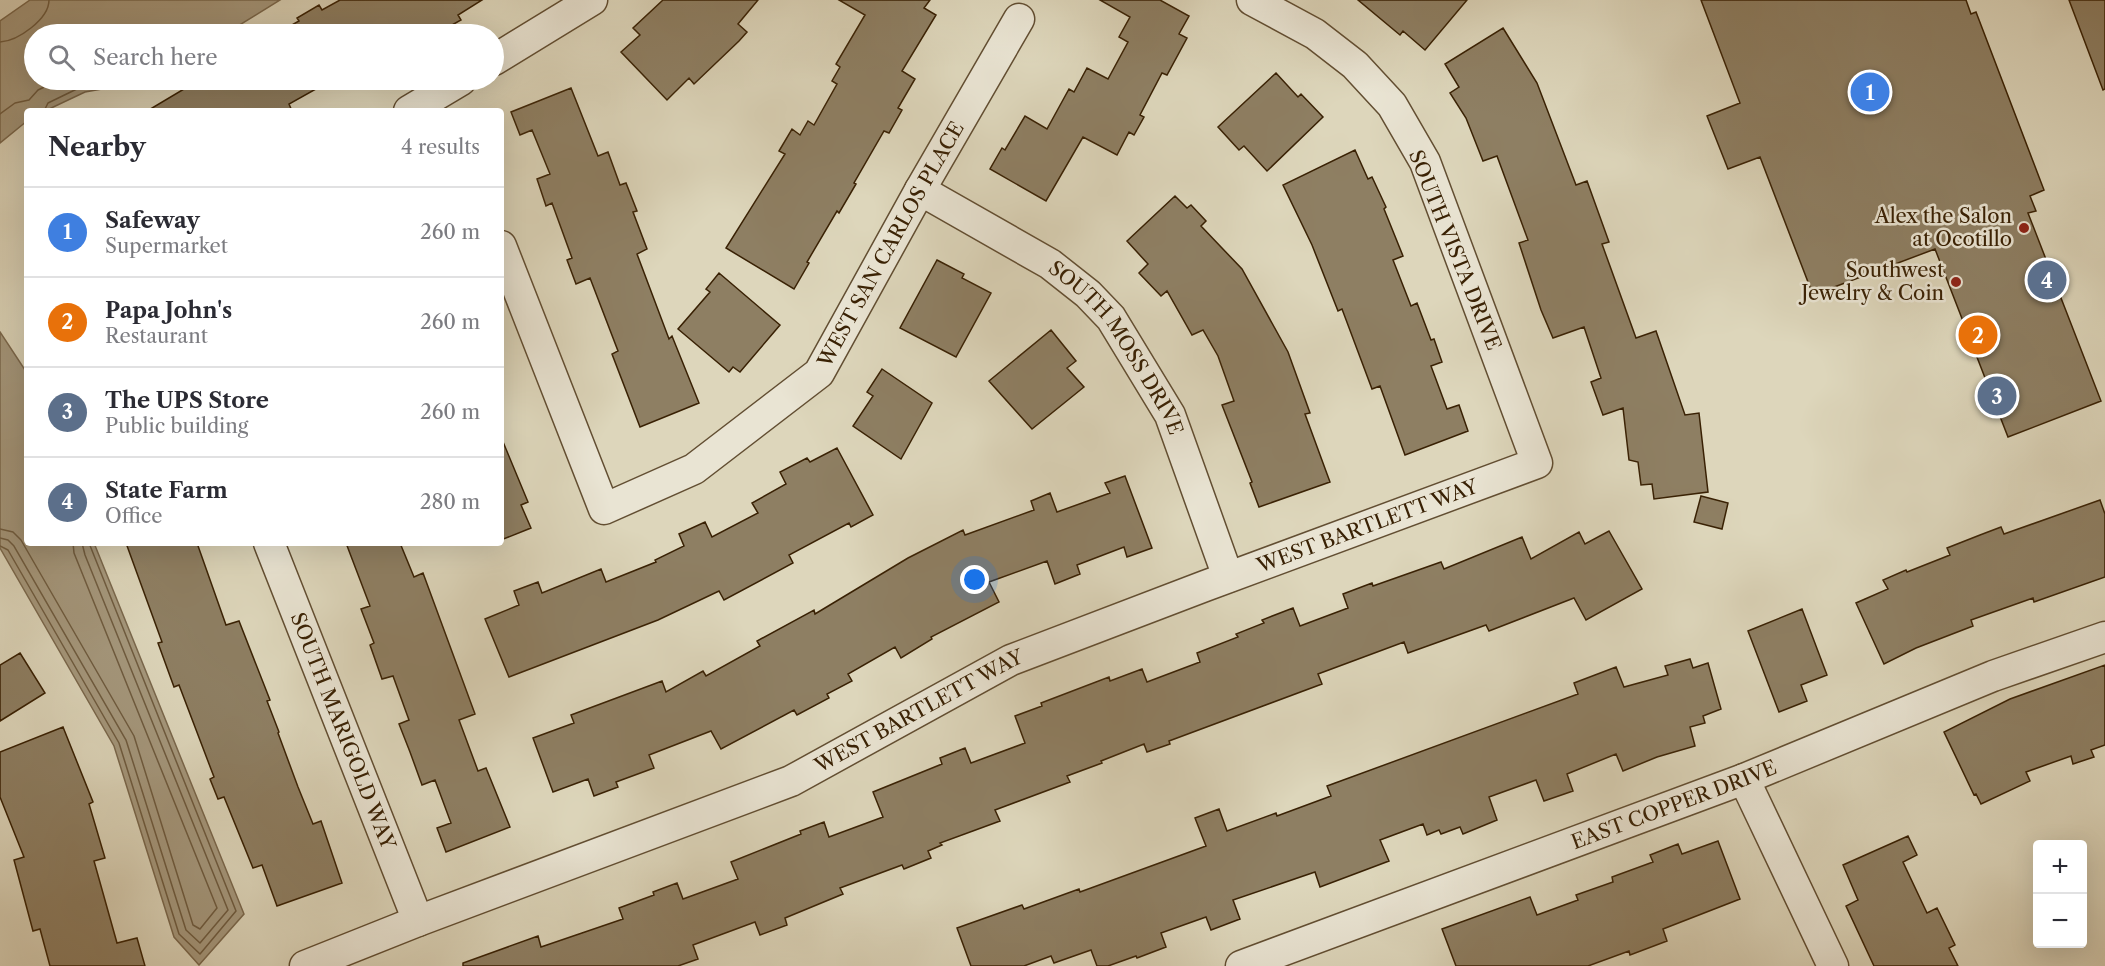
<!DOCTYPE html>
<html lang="en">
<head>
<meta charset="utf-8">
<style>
  :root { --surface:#fff; --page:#f7f7f7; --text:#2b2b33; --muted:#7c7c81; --line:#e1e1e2; --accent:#1a73e8 }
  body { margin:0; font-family:"Libre Caslon Text",serif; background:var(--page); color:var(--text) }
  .controls { position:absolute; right:18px; bottom:18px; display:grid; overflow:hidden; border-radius:6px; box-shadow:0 6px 24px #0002 }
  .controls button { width:54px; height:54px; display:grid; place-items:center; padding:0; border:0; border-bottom:2px solid var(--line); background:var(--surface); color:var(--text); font:30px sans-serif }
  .you { position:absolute; left:975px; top:580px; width:21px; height:21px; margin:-15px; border:4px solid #fff; border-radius:50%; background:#1a73e8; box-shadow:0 0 0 9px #1a73e833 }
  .badge { display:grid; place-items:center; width:39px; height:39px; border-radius:50%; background:var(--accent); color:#fff; font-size:20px; font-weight:700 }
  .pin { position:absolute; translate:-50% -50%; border:3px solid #fff; box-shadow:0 2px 6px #0006 }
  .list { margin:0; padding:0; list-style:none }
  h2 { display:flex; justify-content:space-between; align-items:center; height:78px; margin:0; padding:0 24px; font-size:26px }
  h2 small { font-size:20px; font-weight:400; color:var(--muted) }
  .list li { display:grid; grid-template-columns:39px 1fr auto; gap:18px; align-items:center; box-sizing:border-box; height:90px; padding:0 24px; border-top:2px solid var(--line) }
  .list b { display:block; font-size:22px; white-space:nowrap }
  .list p { margin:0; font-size:20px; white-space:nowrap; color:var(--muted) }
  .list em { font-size:20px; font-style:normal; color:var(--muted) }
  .icon { flex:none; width:33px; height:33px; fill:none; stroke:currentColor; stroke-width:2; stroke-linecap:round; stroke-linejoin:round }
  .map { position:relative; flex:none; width:2105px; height:966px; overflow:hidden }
  .search { position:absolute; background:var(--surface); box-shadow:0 6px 24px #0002; left:24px; top:24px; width:480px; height:66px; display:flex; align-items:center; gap:15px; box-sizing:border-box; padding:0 21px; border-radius:33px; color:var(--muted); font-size:22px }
  .panel { position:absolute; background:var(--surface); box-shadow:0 6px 24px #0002; left:24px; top:108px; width:480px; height:438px; border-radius:6px }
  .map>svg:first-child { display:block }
  .water { fill:#a5987d; stroke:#7a684d; stroke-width:1.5 }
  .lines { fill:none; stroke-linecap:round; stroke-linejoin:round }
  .shore { stroke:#6f5c40; stroke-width:1.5 }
  .building { fill:#8e7f63; stroke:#392104; stroke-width:1.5 }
  .minor-casing { stroke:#624e32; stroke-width:33 }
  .minor { stroke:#e9e4d3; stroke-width:30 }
  .poi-dot { fill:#8f2418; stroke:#e9e4d3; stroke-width:2 }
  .labels { text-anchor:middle; stroke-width:5; stroke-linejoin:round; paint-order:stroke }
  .poi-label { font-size:20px; fill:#392104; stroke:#e9e4d3; text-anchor:end }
  .street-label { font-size:20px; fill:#392104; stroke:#e9e4d3 }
</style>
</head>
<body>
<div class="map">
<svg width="2105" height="966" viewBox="0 0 2105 966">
  <rect width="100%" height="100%" fill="#ddd6bb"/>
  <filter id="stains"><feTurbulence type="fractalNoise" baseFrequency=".00333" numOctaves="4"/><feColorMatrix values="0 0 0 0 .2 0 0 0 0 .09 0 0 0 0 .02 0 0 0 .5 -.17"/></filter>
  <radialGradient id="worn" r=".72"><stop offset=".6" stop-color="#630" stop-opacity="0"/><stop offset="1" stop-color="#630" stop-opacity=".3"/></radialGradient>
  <!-- water -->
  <path class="water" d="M 30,0 L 280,0 L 225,34 L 34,34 L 34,80 L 153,80 L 85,92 L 45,111 L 27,111 L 27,121 L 0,143 L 0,21 Z
    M 0,332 L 27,373 L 27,543 L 94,543 L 244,914 L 199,965 L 174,937 L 114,746 L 0,548 Z"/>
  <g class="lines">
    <!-- shore -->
    <path class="shore" d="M 0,42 C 18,41 49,19 49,0
      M 44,111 L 48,103 L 83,86 L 121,80
      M 0,114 L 15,103 L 29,100 L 38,90 L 59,80
      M 0,529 L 13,532 L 21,540 L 134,736 L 193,925 L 200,929 L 217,908 L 74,553 L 73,543
      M 0,538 L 8,540 L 14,546 L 126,740 L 186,930 L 200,943 L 228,910 L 85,555 L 82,543
      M 0,546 L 8,550 L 119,743 L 179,934 L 200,954 L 236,911 L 89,543"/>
  </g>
  <!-- building -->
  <path class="building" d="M 340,0 L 482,0 L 458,15 L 461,20 L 436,34 L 276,34 L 299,21 L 297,18 L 319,5 L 322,10 Z
    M 663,0 L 758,0 L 738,24 L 747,32 L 739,41 L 694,84 L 689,78 L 667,100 L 621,52 L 640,35 L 633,28 Z
    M 839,0 L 930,0 L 924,8 L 936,15 L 902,71 L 915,79 L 898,108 L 902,110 L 889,133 L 884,131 L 854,183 L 856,184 L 839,213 L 837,211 L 807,262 L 809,263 L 794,289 L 726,248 L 785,154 L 779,151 L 792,129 L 800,135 L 808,121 L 814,125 L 837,84 L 832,81 L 840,67 L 836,64 L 865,15 Z
    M 1100,0 L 1160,0 L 1189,16 L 1179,34 L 1187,38 L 1167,75 L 1162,73 L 1140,115 L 1144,117 L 1134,135 L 1129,132 L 1117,155 L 1083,137 L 1046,201 L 990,169 L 1002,148 L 1005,150 L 1025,116 L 1047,129 L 1069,89 L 1074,92 L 1087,68 L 1108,79 L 1128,42 L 1119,37 L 1130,17 Z
    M 1358,0 L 1467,0 L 1425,50 L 1403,31 L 1400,35 Z
    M 1701,0 L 1966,0 L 1971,14 L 1976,12 L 2044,190 L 2030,196 L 2036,211 L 2028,213 L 2101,401 L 2008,437 L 1935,249 L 1813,295 L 1760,157 L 1728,169 L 1707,116 L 1740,103 Z
    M 2069,0 L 2105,0 L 2105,89 L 2103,90 Z
    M 1503,28 L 1537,83 L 1576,185 L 1587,181 L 1609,242 L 1602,244 L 1636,338 L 1656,331 L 1685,415 L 1699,413 L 1708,492 L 1654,499 L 1652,484 L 1641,485 L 1638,462 L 1629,460 L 1623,408 L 1603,415 L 1591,382 L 1601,378 L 1584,327 L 1553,338 L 1541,310 L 1519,243 L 1528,240 L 1497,156 L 1483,161 L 1466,118 L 1450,93 L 1459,87 L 1445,64 Z
    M 1276,73 L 1298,97 L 1301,94 L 1323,117 L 1267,171 L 1244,146 L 1239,150 L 1218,127 Z
    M 199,80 L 332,80 L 289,104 L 292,111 L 147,111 Z
    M 571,88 L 598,156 L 608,152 L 620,185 L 626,183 L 637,211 L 633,212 L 647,249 L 637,254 L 669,339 L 672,336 L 699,403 L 640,427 L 612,354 L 618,351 L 590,278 L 576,284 L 567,260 L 572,258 L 552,203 L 546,206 L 537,179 L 550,174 L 532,130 L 520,135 L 511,112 Z
    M 1355,150 L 1368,179 L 1372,177 L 1386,207 L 1384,209 L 1403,256 L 1393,260 L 1411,306 L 1417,303 L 1431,340 L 1434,339 L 1442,362 L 1431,366 L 1447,409 L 1459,405 L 1468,431 L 1405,455 L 1380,386 L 1372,389 L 1342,309 L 1338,311 L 1312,245 L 1283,185 Z
    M 1175,196 L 1187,208 L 1191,205 L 1206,221 L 1201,226 L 1242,269 L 1288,352 L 1310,413 L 1305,414 L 1330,482 L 1259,507 L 1250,483 L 1252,482 L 1222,405 L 1234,401 L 1218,356 L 1203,330 L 1192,335 L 1167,291 L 1161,296 L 1139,273 L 1148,264 L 1127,241 Z
    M 937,260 L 964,274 L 962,278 L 991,293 L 956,357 L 900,328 Z
    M 719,273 L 780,325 L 740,372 L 733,367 L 729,372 L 678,329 L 710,292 L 706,289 Z
    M 1051,330 L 1076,361 L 1067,368 L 1084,387 L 1032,429 L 989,381 Z
    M 882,369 L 932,403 L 901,459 L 853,426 L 873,396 L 867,392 Z
    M 501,437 L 528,502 L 521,505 L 531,528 L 501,540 Z
    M 837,448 L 873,515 L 851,527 L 849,523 L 789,555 L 793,563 L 724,600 L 719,591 L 658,620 L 509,677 L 485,619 L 519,605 L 514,591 L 538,582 L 542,593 L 601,569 L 606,582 L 656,562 L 655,560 L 684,546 L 679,534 L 705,522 L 712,537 L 758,513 L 752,503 L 786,484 L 780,472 L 807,458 L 810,462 Z
    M 1125,476 L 1152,548 L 1127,557 L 1124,547 L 1077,565 L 1080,574 L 1055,584 L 1047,561 L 989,582 L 999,602 L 931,637 L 932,639 L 901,658 L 895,647 L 848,674 L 852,681 L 827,694 L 829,698 L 797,715 L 794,710 L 721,749 L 711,731 L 649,755 L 654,768 L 616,782 L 618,787 L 594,796 L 588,779 L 553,792 L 533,738 L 574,723 L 571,715 L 662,681 L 666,692 L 703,671 L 706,676 L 760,646 L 757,641 L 814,610 L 815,614 L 908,558 L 963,530 L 965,535 L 1034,510 L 1031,501 L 1050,493 L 1057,512 L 1110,493 L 1105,483 Z
    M 1701,496 L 1728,503 L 1722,529 L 1694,522 Z
    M 2100,500 L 2105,514 L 2105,577 L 2034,602 L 2033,598 L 1971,620 L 1973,626 L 1916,648 L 1884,664 L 1856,603 L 1888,589 L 1883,580 L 1906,570 L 1907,572 L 1950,555 L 1947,548 L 1980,535 L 2001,527 L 2004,534 Z
    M 1609,531 L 1642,589 L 1586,620 L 1574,598 L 1489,631 L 1486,625 L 1408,653 L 1404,642 L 1318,674 L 1322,684 L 1169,741 L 1170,744 L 1147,752 L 1144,744 L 1101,761 L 1102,763 L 1067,776 L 1070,782 L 995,810 L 1000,821 L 940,843 L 942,845 L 928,851 L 931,858 L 904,869 L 902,865 L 840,888 L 843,894 L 785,918 L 787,925 L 760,935 L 755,922 L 693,945 L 698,959 L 678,966 L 463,966 L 463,963 L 538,936 L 541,947 L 623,919 L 619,908 L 654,895 L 653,892 L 677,883 L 683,899 L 738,879 L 731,862 L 801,834 L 800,831 L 824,822 L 829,837 L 883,817 L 873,792 L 942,764 L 940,758 L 965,748 L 971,763 L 1025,743 L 1015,716 L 1042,706 L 1041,703 L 1109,677 L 1110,681 L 1142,669 L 1147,682 L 1200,662 L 1197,653 L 1238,637 L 1236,634 L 1264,623 L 1262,620 L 1293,608 L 1300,626 L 1348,608 L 1343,594 L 1372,583 L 1373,586 L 1441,562 L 1444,569 L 1522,537 L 1531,559 L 1579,532 L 1585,544 Z
    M 126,543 L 197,543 L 226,625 L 239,621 L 270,700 L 267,701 L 279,732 L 278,733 L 298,787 L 313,824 L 321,821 L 342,883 L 277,906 L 262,865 L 253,868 L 224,797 L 218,799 L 210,779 L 214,777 L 179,685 L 174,687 L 158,643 L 162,642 Z
    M 346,543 L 400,543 L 414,577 L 423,573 L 475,714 L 459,720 L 478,771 L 486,768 L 510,827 L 446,852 L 437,828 L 451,823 L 435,780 L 422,785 L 410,752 L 399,724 L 409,720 L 393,676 L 382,679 L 370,645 L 374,643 L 361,609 L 370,606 Z
    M 1802,609 L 1827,675 L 1801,685 L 1807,701 L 1779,712 L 1748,631 Z
    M 20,653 L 45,693 L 0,721 L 0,665 Z
    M 1690,659 L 1693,668 L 1708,663 L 1721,709 L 1703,716 L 1705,723 L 1690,727 L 1695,746 L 1657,757 L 1623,771 L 1616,754 L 1567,774 L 1573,791 L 1544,801 L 1536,780 L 1489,797 L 1497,820 L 1463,834 L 1460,827 L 1441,834 L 1439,830 L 1427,835 L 1423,824 L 1380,840 L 1389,861 L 1320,887 L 1315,872 L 1233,900 L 1240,919 L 1211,930 L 1206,917 L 1161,933 L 1166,947 L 1137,958 L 1136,956 L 1108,966 L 1097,966 L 1091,950 L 1054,963 L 1051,956 L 1024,966 L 971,966 L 957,928 L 1022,905 L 1024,909 L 1079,889 L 1080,892 L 1206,846 L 1195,818 L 1219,809 L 1227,831 L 1276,813 L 1277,816 L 1331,796 L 1327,786 L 1578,694 L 1574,683 L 1616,667 L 1624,687 L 1668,675 L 1665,666 Z
    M 2105,665 L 2105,745 L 2091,750 L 2094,757 L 2073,764 L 2071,756 L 2026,772 L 2030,781 L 1981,804 L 1976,794 L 1974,795 L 1944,732 L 2010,699 Z
    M 63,727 L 93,802 L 89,804 L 105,858 L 94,861 L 117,943 L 137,938 L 145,966 L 50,966 L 40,929 L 33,931 L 14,860 L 24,857 L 0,797 L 0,752 Z
    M 1908,836 L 1917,855 L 1903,862 L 1927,913 L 1937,908 L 1955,945 L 1949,948 L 1958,966 L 1874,966 L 1846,906 L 1858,900 L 1843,865 Z
    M 1718,841 L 1740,899 L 1663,929 L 1667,941 L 1630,955 L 1629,951 L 1588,966 L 1456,966 L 1442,929 L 1530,897 L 1537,915 L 1578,900 L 1576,895 L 1613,882 L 1612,877 L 1653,862 L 1650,855 L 1678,844 L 1682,854 Z"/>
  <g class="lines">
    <defs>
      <g id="minor">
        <path d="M 494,60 L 592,0"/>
        <path d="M 409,111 L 461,80"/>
        <path id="s1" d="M 920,190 L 1050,264 L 1088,294 L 1111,318 L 1170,415 L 1228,577"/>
        <path id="s2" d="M 501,246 L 604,509 L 694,469 L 819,373 L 920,190 L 1019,19"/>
        <path id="s3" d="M 269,543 L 418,921"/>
        <path d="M 1744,779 L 1833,966"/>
        <path id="s4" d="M 305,966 L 418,921 L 791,781 L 1011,660 L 1205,586 L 1537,463 L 1425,162 L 1392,105 L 1355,65 L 1315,34 L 1252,0"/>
        <path id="s5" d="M 1241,966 L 1744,779 L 1993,676 L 2105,637"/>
      </g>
    </defs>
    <!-- minor casing -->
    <use href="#minor" class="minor-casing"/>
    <!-- minor -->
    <use href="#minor" class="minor"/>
  </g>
  <!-- markers -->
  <g class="poi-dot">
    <circle cx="2024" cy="228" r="6"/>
    <circle cx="1956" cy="282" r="6"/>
  </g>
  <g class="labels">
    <!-- poi labels -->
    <g class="poi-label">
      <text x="2012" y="223">Alex the Salon<tspan x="2012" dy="23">at Ocotillo</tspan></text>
      <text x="1944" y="277">Southwest<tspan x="1944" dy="23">Jewelry &amp; Coin</tspan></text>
    </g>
    <!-- street labels -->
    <g class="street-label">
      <text dy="7" stroke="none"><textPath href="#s2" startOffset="686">WEST SAN CARLOS PLACE</textPath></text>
      <text transform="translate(1455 250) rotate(68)" y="7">SOUTH VISTA DRIVE</text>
      <text dy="7" stroke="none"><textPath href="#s1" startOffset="258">SOUTH MOSS DRIVE</textPath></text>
      <text dy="7" stroke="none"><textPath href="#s4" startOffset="1152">WEST BARTLETT WAY</textPath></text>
      <text dy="7" stroke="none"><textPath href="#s4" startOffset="666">WEST BARTLETT WAY</textPath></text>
      <text dy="7" stroke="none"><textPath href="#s3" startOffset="202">SOUTH MARIGOLD WAY</textPath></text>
      <text dy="7" stroke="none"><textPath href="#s5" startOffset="462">EAST COPPER DRIVE</textPath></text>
    </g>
  </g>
  <rect width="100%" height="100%" filter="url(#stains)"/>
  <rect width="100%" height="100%" fill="url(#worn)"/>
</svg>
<div class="controls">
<button>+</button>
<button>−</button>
</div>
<div class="you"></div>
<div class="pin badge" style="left:1870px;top:92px;background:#3f7fe0">1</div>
<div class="pin badge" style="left:1978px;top:335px;background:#e8710a">2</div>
<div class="pin badge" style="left:1997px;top:396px;background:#5c6f8a">3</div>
<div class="pin badge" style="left:2047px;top:280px;background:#5c6f8a">4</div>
<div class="search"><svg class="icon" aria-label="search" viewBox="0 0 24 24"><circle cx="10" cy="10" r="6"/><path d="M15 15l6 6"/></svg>Search here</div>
<section class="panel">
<h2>Nearby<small>4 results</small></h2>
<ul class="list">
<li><span class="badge" style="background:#3f7fe0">1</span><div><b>Safeway</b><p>Supermarket</p></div><em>260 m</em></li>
<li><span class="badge" style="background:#e8710a">2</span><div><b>Papa John's</b><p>Restaurant</p></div><em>260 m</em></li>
<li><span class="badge" style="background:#5c6f8a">3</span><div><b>The UPS Store</b><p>Public building</p></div><em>260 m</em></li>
<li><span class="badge" style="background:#5c6f8a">4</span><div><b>State Farm</b><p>Office</p></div><em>280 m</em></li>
</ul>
</section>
</div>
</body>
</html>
